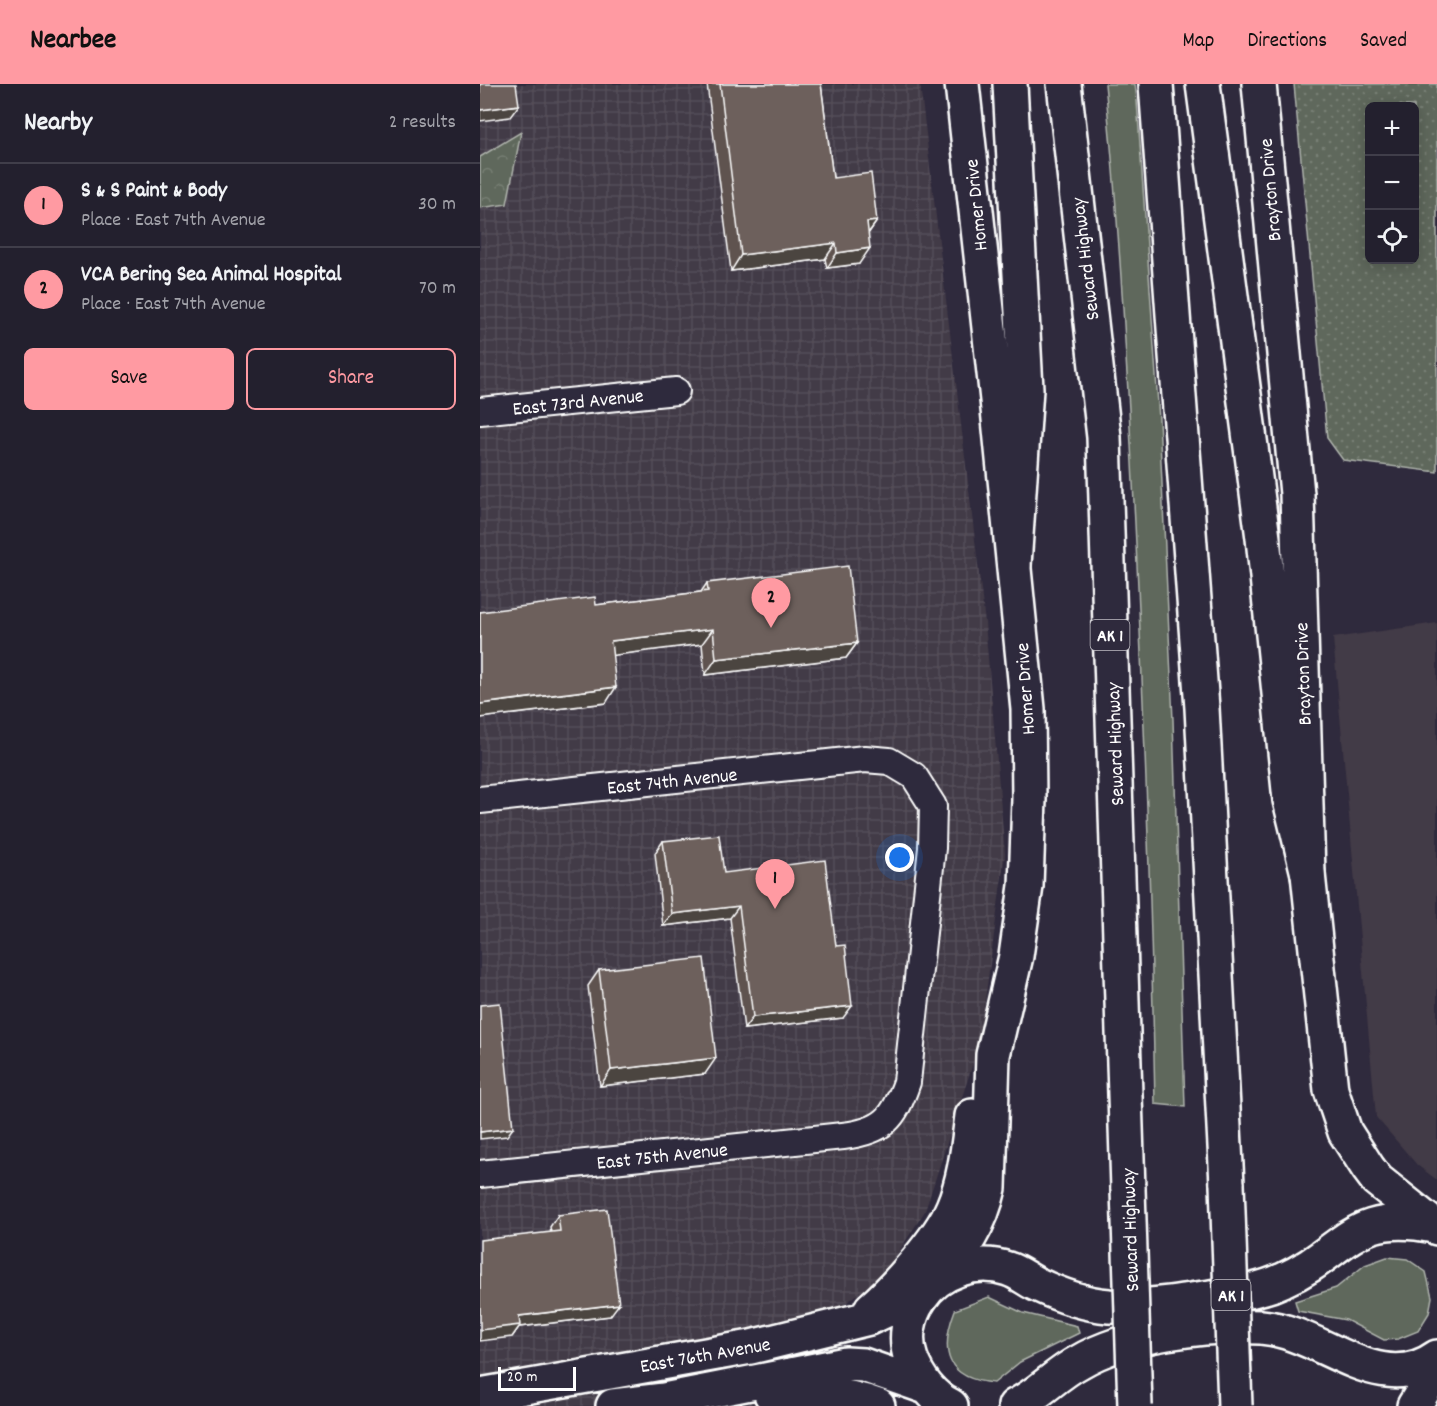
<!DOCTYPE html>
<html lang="en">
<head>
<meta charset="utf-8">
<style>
  :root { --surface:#23202e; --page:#2f2d3a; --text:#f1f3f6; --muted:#a3a3aa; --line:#403e4a; --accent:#ff9aa2 }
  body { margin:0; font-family:Dekko,sans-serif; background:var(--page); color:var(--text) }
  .controls { position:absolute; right:18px; top:18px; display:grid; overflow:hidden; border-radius:9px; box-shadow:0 3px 15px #0003 }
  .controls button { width:54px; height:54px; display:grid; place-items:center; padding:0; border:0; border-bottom:2px solid var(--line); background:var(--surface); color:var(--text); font:30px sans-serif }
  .scale { position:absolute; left:18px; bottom:15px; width:78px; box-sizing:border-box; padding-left:6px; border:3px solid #fff; border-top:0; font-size:16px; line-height:21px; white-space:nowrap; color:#fff; -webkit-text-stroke:4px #2f2a3d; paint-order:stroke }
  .you { position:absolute; left:420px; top:774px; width:21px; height:21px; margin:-15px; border:4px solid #fff; border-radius:50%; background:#1a73e8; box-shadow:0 0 0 9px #1a73e833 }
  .badge { display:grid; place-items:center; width:39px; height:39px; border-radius:50%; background:var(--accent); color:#111; font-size:20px; font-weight:700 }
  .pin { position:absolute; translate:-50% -50px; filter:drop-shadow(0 2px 3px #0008) }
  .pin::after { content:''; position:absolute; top:32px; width:21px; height:18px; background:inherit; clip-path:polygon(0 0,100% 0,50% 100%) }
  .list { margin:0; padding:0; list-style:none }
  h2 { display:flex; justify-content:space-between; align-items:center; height:78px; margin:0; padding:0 24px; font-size:26px }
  h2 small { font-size:20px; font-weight:400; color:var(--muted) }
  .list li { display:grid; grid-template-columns:39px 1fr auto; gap:18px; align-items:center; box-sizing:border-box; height:84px; padding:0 24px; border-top:2px solid var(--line) }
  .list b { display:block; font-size:22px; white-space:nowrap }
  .list p { margin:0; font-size:20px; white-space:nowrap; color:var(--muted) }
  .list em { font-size:20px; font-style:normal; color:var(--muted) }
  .actions { display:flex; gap:12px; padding:18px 24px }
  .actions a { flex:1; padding:14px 0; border:2px solid var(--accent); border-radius:9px; text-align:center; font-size:21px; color:var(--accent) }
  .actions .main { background:var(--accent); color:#111 }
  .icon { flex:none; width:33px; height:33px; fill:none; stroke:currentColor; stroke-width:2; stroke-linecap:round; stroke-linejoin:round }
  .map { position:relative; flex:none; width:957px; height:1322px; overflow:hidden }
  header { display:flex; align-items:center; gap:36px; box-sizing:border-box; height:84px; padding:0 30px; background:var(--accent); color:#111 }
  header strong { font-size:28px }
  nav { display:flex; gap:33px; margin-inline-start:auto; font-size:21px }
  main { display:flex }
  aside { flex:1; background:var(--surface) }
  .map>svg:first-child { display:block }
  .built { fill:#423a46 }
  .industrial { fill:url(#industrial-grid) }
  .grass { fill:#5f685b; stroke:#afb4ad; stroke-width:1.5 }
  .forest { fill:url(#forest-crowns); stroke:#afb4ad; stroke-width:1.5 }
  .park { fill:url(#park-dots); stroke:#afb4ad; stroke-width:1.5; fill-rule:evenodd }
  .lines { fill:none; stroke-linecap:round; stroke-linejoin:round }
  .street-casing { stroke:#fff; stroke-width:30 }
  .secondary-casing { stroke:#fff; stroke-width:38 }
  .highway-casing { stroke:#fff; stroke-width:38 }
  .street { stroke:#2f2a3d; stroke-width:26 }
  .secondary { stroke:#2f2a3d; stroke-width:33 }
  .highway { stroke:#2f2a3d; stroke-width:33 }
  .highway-bridge-casing { stroke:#fff; stroke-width:38; stroke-linecap:butt }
  .highway-bridge { stroke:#2f2a3d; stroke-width:33 }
  .wall { fill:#5e534f; stroke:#fff; stroke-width:1.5 }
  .shaded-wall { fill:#4c4440; stroke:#fff; stroke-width:1.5 }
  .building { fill:#6d615c; stroke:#fff; stroke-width:1.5 }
  .labels { text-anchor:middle; stroke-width:5; stroke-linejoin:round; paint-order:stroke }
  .shield { fill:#2f2a3d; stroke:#c1bfc5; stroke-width:1.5 }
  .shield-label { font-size:18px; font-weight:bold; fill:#fff }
  .street-label { font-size:20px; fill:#fff; stroke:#2f2a3d }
</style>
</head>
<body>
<header>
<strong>Nearbee</strong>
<nav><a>Map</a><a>Directions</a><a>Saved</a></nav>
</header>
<main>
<aside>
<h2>Nearby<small>2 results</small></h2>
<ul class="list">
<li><span class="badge">1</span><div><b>S &amp; S Paint &amp; Body</b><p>Place · East 74th Avenue</p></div><em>30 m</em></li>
<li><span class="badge">2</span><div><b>VCA Bering Sea Animal Hospital</b><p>Place · East 74th Avenue</p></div><em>70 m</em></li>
</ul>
<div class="actions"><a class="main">Save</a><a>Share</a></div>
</aside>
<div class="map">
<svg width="957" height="1322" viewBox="0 0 957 1322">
  <defs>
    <pattern id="industrial-grid" width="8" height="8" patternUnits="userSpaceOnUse" patternTransform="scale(1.5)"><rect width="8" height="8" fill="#423a46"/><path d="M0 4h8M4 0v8" fill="none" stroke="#554e58"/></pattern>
    <pattern id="forest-crowns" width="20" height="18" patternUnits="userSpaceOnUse" patternTransform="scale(1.5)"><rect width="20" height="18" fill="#5f685b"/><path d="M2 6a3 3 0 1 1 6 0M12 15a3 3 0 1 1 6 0" fill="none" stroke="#777f74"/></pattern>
    <pattern id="park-dots" width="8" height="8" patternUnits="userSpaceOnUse" patternTransform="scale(1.5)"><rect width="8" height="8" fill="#5f685b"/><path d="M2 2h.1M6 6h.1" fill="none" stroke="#777f74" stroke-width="1.8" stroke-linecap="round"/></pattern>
  </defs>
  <rect width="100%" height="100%" fill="#2f2a3d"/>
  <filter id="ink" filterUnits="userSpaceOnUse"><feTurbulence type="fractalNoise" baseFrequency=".0167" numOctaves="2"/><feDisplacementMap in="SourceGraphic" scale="12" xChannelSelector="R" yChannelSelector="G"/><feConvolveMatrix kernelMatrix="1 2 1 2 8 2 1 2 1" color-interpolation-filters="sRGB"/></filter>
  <g filter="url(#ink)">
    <!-- built -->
    <path class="built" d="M 957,539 L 957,1096 L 937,1081 L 896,1033 L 853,554 Z"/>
    <!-- industrial -->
    <path class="industrial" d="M 0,0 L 440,0 L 505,539 L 525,770 L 499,961 L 445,1127 L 403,1192 L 323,1250 L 336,1322 L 0,1322 Z"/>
    <!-- grass -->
    <path class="grass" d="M 625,0 L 655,0 L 657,17 L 679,335 L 693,636 L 705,1023 L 675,1020 C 671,806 663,592 652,379 C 645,252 638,126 625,0 Z
      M 907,1173 L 927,1175 L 946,1188 L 952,1213 L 949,1229 L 938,1247 L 918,1255 L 904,1256 L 866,1236 L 818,1227 L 815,1217 L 856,1204 L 885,1181 Z
      M 509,1213 L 543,1229 L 597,1242 L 599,1249 L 540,1278 L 514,1299 C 466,1295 459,1268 475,1226 Z"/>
    <!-- forest -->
    <path class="forest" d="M 41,48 L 27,120 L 0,124 L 0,73 Z"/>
    <!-- park -->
    <path class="park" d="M 814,0 L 957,0 L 957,388 L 863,376 L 847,354 ZM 890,22 L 934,22 L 934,176 L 890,176 Z"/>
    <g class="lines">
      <defs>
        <path id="street" d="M 0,327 L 196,307
          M 0,716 L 385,675 L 409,677 L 434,692 L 453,722 L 452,764 L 427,998 C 414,1035 404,1047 363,1052 L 0,1090"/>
        <path id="secondary" d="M 779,0 L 817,410 L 828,790 L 851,1006 L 865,1048 L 888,1084 L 897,1096 L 957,1144
          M 459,1194 C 483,1166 501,1141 509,1104 L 513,971 L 536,872 L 546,802 L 549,715 L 548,625 L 518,325 L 482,0
          M 391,1225 C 416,1203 460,1154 473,1123 C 485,1095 488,1063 492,1032
          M 291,1310 C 329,1307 361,1309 398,1322
          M 0,1311 L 271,1263 L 389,1234 L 443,1209
          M 133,1322 L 184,1316 L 366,1280 L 383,1281 L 446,1303
          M 471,1322 C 452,1313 438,1294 431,1275 C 424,1255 428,1232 440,1215 C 458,1187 496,1174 528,1185 C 538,1188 546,1195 556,1200 C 577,1210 605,1220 629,1222 C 664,1224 703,1217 737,1212 C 760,1209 782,1206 803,1196 C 866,1168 871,1125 954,1142
          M 535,1322 C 558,1311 576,1290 599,1278 C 646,1250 727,1240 781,1243 C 843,1248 899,1315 957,1273
          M 934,1322 L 957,1284"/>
        <path id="highway" d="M 530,0 L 546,305 L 534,481
          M 584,0 L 624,353 L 648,1105
          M 676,0 L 722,624 L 747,1100
          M 723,0 L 783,454 L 810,716 L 828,790"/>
      </defs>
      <!-- street casing -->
      <use href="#street" class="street-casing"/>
      <!-- secondary casing -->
      <use href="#secondary" class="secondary-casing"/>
      <!-- highway casing -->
      <use href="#highway" class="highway-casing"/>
      <!-- street -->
      <use href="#street" class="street"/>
      <!-- secondary -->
      <use href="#secondary" class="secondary"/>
      <!-- highway -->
      <use href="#highway" class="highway"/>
      <defs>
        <path id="highway-bridge" d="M 747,1100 L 755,1322
          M 648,1105 L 655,1322"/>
      </defs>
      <!-- highway-bridge casing -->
      <use href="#highway-bridge" class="highway-bridge-casing"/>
      <!-- highway-bridge -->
      <use href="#highway-bridge" class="highway-bridge"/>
    </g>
    <!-- wall -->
    <path class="wall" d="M 227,0 L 341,0 L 353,94 L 397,137 L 388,150 L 379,180 L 347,184 L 345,175 L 251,187 Z
      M 227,499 L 377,559 L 366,574 L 225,591 L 222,560 L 132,571 L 126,619 L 0,634 L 0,528 L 116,521 L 221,508 Z
      M 183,757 L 244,789 L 363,934 L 264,945 L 250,834 L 183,842 L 175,769 Z
      M 119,886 L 225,990 L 120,1002 L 108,902 Z
      M 78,1131 L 130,1232 L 39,1243 L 32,1253 L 71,1148 L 70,1143 Z"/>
    <!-- shaded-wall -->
    <path class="shaded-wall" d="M 39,21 L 30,33 L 0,37 L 0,26 Z
      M 397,137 L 386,152 L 387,138 Z
      M 356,159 L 345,175 L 251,187 L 261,171 Z
      M 390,164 L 379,180 L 347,184 L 357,169 Z
      M 233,545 L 222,560 L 120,573 L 131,557 Z
      M 377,559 L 366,574 L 225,591 L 236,575 Z
      M 136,603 L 126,619 L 0,634 L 0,620 Z
      M 259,822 L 250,834 L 183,842 L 192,830 Z
      M 372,922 L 363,934 L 264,945 L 273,933 Z
      M 236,974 L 225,990 L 120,1002 L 131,986 Z
      M 33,1044 L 27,1052 L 0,1055 L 0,1048 Z
      M 139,1220 L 130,1232 L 39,1243 L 32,1253 L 0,1257 L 0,1246 L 39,1232 Z"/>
    <!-- building -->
    <path class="building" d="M 0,0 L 36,0 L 39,21 L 0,26 Z
      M 240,0 L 341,0 L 353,94 L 391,89 L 397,137 L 387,138 L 390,164 L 357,169 L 356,159 L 261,171 Z
      M 368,482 L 377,559 L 236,575 L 233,545 L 131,557 L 136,603 L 0,620 L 0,528 L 115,513 L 116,521 L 228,507 L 227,499 Z
      M 239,751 L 244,789 L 345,776 L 356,862 L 365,861 L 372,922 L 273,933 L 259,822 L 192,830 L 183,757 Z
      M 224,874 L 236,974 L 131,986 L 119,886 Z
      M 20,919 L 33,1044 L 0,1048 L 0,921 Z
      M 127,1125 L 139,1220 L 39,1232 L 40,1241 L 0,1246 L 0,1156 L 80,1147 L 78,1131 Z"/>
  </g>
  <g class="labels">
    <!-- shield labels -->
    <g class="shield">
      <rect x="610.5" y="536" width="39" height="30" rx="4.5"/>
      <rect x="731.5" y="1196" width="39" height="30" rx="4.5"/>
    </g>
    <g class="shield-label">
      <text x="630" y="557">AK 1</text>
      <text x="751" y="1217">AK 1</text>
    </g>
    <!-- street labels -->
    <g class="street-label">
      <text transform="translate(789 106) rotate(-95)" y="7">Brayton Drive</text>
      <text transform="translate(495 121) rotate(-96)" y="7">Homer Drive</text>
      <text transform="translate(604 175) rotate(-97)" y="7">Seward Highway</text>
      <text transform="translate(98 317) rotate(-6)" y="7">East 73rd Avenue</text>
      <text transform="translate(822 590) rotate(-92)" y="7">Brayton Drive</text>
      <text transform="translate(544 605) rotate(-94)" y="7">Homer Drive</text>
      <text transform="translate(634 660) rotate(-92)" y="7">Seward Highway</text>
      <text transform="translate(192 696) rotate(-6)" y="7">East 74th Avenue</text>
      <text transform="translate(182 1071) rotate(-6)" y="7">East 75th Avenue</text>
      <text transform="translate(649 1146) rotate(-92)" y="7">Seward Highway</text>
      <text transform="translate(225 1270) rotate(-10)" y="7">East 76th Avenue</text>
    </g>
  </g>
</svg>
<div class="controls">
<button>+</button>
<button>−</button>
<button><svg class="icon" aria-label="locate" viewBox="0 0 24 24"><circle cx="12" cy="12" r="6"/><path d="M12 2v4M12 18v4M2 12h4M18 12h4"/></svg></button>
</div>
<div class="scale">20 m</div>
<div class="you"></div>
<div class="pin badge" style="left:295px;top:825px">1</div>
<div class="pin badge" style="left:291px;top:544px">2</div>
</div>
</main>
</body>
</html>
